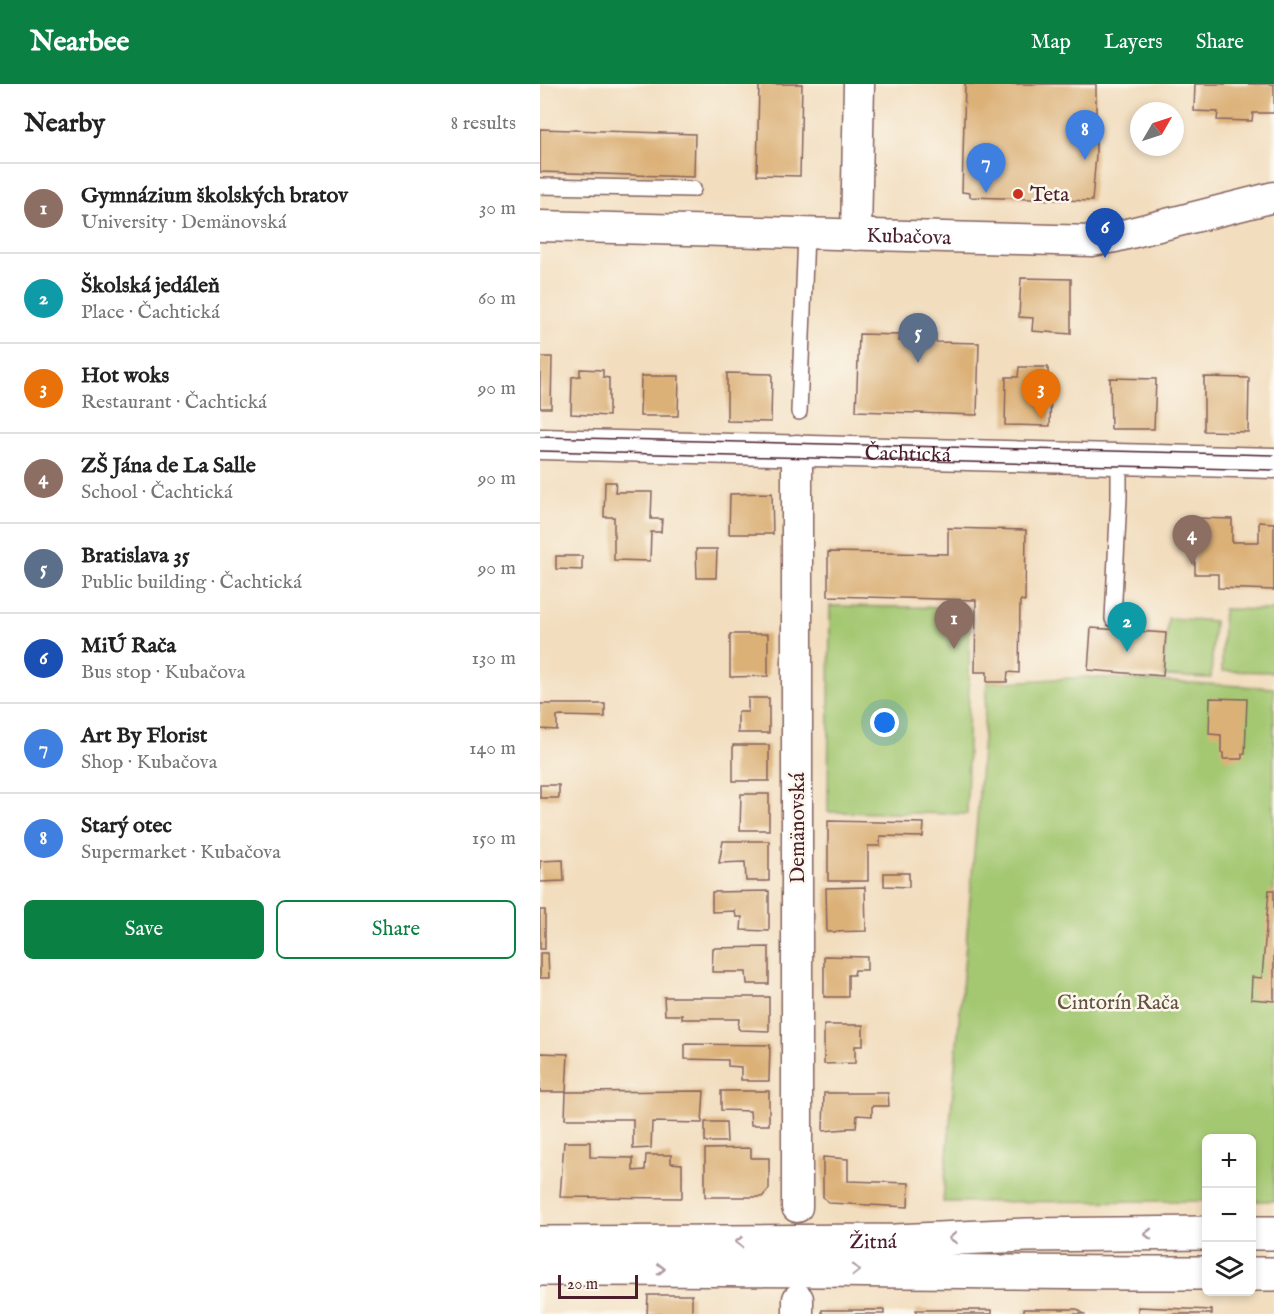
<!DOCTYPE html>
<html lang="en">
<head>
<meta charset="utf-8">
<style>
  :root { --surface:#fff; --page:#f6f6f6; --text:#222; --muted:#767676; --line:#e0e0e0; --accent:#0b8043 }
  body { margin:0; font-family:"IM FELL English",serif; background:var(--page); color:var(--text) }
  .controls { position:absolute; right:18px; bottom:18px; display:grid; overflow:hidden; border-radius:9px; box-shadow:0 3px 9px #0003 }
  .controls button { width:54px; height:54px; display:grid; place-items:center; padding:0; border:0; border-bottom:2px solid var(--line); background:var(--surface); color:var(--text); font:30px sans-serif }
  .compass { position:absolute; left:590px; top:18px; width:54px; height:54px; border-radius:50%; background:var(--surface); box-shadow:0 3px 9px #0003; rotate:51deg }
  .scale { position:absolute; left:18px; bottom:15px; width:80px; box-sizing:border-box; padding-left:6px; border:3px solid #4a1f2b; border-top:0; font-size:16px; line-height:21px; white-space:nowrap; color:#4a1f2b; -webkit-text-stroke:4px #fbf7ec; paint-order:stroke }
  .you { position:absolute; left:345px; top:639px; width:21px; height:21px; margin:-15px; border:4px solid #fff; border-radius:50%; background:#1a73e8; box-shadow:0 0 0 9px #1a73e833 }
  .badge { display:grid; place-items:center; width:39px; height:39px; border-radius:50%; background:var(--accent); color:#fff; font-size:20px; font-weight:700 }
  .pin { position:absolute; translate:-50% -50px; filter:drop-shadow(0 2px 3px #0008) }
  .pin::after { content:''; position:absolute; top:32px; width:21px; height:18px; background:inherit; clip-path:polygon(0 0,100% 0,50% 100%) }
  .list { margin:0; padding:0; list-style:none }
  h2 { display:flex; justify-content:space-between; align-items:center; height:78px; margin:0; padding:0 24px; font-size:26px }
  h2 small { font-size:20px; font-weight:400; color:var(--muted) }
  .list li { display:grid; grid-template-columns:39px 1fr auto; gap:18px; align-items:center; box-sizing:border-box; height:90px; padding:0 24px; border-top:2px solid var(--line) }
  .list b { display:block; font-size:22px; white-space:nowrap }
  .list p { margin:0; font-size:20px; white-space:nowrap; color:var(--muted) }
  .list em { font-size:20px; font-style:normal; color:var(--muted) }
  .actions { display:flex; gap:12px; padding:18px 24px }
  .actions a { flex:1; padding:14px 0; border:2px solid var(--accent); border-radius:9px; text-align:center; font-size:21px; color:var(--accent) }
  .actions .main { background:var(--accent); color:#fff }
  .icon { flex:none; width:33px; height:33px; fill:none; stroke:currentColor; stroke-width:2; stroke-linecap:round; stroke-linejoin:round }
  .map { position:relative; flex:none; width:734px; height:1230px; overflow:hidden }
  header { display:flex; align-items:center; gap:36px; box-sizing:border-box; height:84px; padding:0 30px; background:var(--accent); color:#fff }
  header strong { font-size:28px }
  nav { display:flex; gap:33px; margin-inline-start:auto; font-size:21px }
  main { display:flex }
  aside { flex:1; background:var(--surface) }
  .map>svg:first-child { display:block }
  .green { fill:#a4c872; stroke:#77744e; stroke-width:1.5 }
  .building { fill:#dcb178 }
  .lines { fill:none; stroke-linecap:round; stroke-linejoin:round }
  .lane-casing { stroke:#85625e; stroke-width:18 }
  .street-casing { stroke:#85625e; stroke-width:33 }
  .secondary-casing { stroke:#85625e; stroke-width:36 }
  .lane { stroke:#fff; stroke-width:15 }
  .street { stroke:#fff; stroke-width:30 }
  .secondary { stroke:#fff; stroke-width:33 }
  .tram { stroke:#4a1f2b; stroke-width:1.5 }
  .oneway { stroke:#ae9aa0 }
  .poi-dot { fill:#c8321e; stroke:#fbf7ec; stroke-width:2 }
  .labels { text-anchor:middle; stroke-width:5; stroke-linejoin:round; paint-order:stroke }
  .poi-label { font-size:21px; fill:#4a1f2b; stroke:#fbf7ec; text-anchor:start }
  .street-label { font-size:21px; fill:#4a1f2b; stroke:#fbf7ec }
  .park-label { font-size:21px; fill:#655240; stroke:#fbf7ec }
</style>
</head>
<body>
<header>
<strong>Nearbee</strong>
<nav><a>Map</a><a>Layers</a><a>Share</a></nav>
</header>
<main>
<aside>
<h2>Nearby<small>8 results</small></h2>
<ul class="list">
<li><span class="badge" style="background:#8d6e63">1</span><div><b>Gymnázium školských bratov</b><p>University · Demänovská</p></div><em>30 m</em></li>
<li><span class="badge" style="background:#0f9aa8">2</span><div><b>Školská jedáleň</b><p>Place · Čachtická</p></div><em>60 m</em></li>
<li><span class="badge" style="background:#e8710a">3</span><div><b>Hot woks</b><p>Restaurant · Čachtická</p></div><em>90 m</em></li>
<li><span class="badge" style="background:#8d6e63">4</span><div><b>ZŠ Jána de La Salle</b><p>School · Čachtická</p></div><em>90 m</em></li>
<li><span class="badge" style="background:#5c6f8a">5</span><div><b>Bratislava 35</b><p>Public building · Čachtická</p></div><em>90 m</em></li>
<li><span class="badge" style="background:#1a4fb4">6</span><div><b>MiÚ Rača</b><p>Bus stop · Kubačova</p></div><em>130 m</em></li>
<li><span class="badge" style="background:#3f7fe0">7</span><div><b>Art By Florist</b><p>Shop · Kubačova</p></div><em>140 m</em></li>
<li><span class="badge" style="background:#3f7fe0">8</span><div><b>Starý otec</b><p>Supermarket · Kubačova</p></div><em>150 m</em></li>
</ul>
<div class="actions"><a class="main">Save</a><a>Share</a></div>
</aside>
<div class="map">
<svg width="734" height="1230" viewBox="0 0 734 1230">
  <rect width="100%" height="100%" fill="#fbf7ec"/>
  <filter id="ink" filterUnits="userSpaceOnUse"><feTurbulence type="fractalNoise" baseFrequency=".0167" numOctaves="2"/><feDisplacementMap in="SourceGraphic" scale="12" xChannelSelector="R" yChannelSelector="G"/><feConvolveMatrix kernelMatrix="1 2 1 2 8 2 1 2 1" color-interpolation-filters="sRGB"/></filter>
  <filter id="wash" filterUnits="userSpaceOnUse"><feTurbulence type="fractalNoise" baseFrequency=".008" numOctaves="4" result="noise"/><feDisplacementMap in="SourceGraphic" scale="24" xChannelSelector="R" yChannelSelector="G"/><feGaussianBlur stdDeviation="1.35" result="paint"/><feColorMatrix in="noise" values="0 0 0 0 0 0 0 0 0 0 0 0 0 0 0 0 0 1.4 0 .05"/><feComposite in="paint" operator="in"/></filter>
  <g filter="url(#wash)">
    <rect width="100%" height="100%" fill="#f2ddbe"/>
    <!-- green -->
    <path class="green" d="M 290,522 L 430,524 L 427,730 L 288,728 Z
      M 683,525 L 734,526 L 734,588 L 682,587 Z
      M 628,534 L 674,537 L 671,594 L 623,592 Z
      M 548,593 L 734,604 L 734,1117 L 712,1117 L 712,1054 L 666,1054 L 666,1117 L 403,1118 L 437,735 L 447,598 L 467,598 Z"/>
    <g id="blocks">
      <!-- building -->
      <path class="building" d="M 219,0 L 262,0 L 260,92 L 217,91 Z
        M 425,0 L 556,0 L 556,71 L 552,117 L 430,113 L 430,109 L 422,108 Z
        M 655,0 L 734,0 L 734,29 L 713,29 L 712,37 L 677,36 L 678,28 L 654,27 Z
        M 0,45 L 155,50 L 154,93 L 0,88 Z
        M 481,194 L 531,195 L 531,250 L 492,247 L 493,234 L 479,233 Z
        M 383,249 L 396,250 L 396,258 L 439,259 L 437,331 L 316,327 L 319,250 L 360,251 L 359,257 L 383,258 Z
        M 0,273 L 12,273 L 11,324 L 0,324 Z
        M 479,283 L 508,283 L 508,295 L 511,295 L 510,342 L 465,341 L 466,293 L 478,293 Z
        M 40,285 L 63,286 L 63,293 L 69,294 L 69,332 L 31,330 L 32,293 L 40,292 Z
        M 187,289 L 232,290 L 231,338 L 187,337 Z
        M 101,292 L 139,292 L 138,332 L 100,332 Z
        M 664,293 L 709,294 L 708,348 L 664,347 Z
        M 570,294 L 616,295 L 614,345 L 571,345 Z
        M 65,398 L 76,398 L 75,408 L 112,408 L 111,435 L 122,435 L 121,448 L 111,448 L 110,477 L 74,476 L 74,433 L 64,433 Z
        M 232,409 L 233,450 L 189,450 L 190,410 Z
        M 655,434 L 692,435 L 692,458 L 719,458 L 719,438 L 734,439 L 734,506 L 678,504 L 678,490 L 655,490 Z
        M 408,444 L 486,446 L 485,517 L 481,516 L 480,518 L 479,589 L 468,588 L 467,598 L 447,598 L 447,588 L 435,588 L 436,516 L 288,512 L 288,468 L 408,470 Z
        M 156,465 L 177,465 L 176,494 L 157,494 Z
        M 16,472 L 42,472 L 42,486 L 16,485 Z
        M 551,544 L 626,549 L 623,592 L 548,586 Z
        M 190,550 L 228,550 L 228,592 L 190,593 Z
        M 208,614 L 229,614 L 229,649 L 198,649 L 198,628 L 208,628 Z
        M 670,614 L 707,615 L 705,670 L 702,670 L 702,675 L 683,675 L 683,669 L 681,669 L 681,651 L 669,650 Z
        M 0,620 L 65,620 L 65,633 L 17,632 L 17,646 L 0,645 Z
        M 193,661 L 229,661 L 229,697 L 193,697 Z
        M 0,701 L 19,701 L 19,714 L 0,714 Z
        M 201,710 L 229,710 L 229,746 L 200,746 Z
        M 288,737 L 384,739 L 383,753 L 340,752 L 340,762 L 328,762 L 328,797 L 288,797 Z
        M 183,757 L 229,757 L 229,797 L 206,797 L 205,778 L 179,779 Z
        M 23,776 L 24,797 L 0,798 L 0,777 Z
        M 344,789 L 369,789 L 369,803 L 344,802 Z
        M 325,803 L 326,847 L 287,848 L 286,804 Z
        M 729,806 L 734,806 L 734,917 L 711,915 L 712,893 L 722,894 Z
        M 229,807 L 229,847 L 201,846 L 202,833 L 196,833 L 195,827 L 172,828 L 172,808 Z
        M 0,826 L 5,826 L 5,865 L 0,865 Z
        M 229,863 L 229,900 L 207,900 L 206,888 L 172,888 L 173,864 Z
        M 0,869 L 8,869 L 9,894 L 0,894 Z
        M 284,872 L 327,873 L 327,886 L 315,886 L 314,891 L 308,891 L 308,913 L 284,913 Z
        M 124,913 L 229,913 L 229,947 L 200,946 L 198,944 L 199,935 L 142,935 L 142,931 L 125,931 Z
        M 284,941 L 323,941 L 323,962 L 315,962 L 315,979 L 284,980 Z
        M 145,960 L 230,961 L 229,997 L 207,997 L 207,996 L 201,996 L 201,983 L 188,982 L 188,976 L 145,975 Z
        M 0,969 L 28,970 L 26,1008 L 0,1008 Z
        M 164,1007 L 162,1039 L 112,1038 L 111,1064 L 93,1065 L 93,1035 L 25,1035 L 26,1008 Z
        M 181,1007 L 229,1007 L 229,1041 L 211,1041 L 210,1027 L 181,1026 Z
        M 284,1009 L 348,1009 L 349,1022 L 332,1022 L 332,1032 L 317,1031 L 316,1044 L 307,1044 L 307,1045 L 283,1047 Z
        M 165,1038 L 186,1038 L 187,1058 L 165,1058 Z
        M 24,1058 L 50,1058 L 50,1073 L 93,1074 L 93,1087 L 105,1086 L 106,1071 L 131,1071 L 131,1079 L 142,1080 L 142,1114 L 20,1113 Z
        M 211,1064 L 211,1074 L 229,1074 L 229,1105 L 222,1113 L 165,1113 L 165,1065 Z
        M 283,1073 L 308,1075 L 308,1097 L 369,1099 L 368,1123 L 289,1119 L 283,1113 Z
        M 108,1211 L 152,1211 L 152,1230 L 107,1230 Z
        M 598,1223 L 672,1226 L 672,1230 L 598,1230 Z
        M 484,1225 L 537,1225 L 544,1230 L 484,1230 Z
        M 282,1226 L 344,1226 L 344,1230 L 282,1230 Z
        M 376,1226 L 452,1226 L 452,1230 L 376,1230 Z"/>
    </g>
  </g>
  <g filter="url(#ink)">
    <use href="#blocks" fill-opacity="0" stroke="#85625e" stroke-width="1.5"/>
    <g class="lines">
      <defs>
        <path id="lane" d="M 0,102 L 153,105
          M 259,328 L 266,150
          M 573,535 L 579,413 L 579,375"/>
        <g id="street">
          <path id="s1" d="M 0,142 L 552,157 L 575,153 L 734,113"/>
          <path d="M 316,151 L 319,0"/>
          <path id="s2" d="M 0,360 L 734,379"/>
          <path d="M 257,1123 L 257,366"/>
          <path d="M 258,1230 L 258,1215"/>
        </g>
        <g id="secondary">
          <path d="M 712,1149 L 734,1149"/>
          <path id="s3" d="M 0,1159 L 355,1157 L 487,1151 L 666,1149"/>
          <path d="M 0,1185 C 222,1184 444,1189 666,1189"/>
          <path d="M 712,1190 L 734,1190"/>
        </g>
      </defs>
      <!-- lane casing -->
      <use href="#lane" class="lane-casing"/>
      <!-- street casing -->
      <use href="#street" class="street-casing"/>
      <!-- secondary casing -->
      <use href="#secondary" class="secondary-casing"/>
      <!-- lane -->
      <use href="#lane" class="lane"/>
      <!-- street -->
      <use href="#street" class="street"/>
      <!-- secondary -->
      <use href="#secondary" class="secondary"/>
      <!-- tram -->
      <path class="tram" d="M 0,353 L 734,371
        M 0,367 L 734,386"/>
    </g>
    <!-- one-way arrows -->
    <defs><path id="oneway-chevron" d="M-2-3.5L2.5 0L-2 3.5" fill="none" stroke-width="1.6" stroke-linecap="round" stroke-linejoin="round" transform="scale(1.5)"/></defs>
    <g class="oneway">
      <use href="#oneway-chevron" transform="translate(608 1150) rotate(180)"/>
      <use href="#oneway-chevron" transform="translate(413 1154) rotate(177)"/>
      <use href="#oneway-chevron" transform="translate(199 1158) rotate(179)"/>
      <use href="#oneway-chevron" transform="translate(121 1185)"/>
      <use href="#oneway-chevron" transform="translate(316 1186) rotate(1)"/>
    </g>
  </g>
  <!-- markers -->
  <circle class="poi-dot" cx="478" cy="110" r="6"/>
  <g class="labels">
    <!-- poi labels -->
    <g class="poi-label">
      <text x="490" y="117">Teta</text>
    </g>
    <!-- street labels -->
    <g class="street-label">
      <text dy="7" stroke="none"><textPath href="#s1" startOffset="369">Kubačova</textPath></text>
      <text dy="7" stroke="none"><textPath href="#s2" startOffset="368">Čachtická</textPath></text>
      <text transform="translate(257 744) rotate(-90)" y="7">Demänovská</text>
      <text dy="7" stroke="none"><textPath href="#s3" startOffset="333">Žitná</textPath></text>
    </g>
    <!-- park labels -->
    <g class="park-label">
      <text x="578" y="925">Cintorín Rača</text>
    </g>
  </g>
</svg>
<div class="controls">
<button>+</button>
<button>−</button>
<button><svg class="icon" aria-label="layers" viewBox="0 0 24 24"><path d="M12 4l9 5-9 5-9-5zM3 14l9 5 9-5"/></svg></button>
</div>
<svg class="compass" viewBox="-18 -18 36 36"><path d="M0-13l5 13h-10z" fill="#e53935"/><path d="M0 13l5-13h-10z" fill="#767676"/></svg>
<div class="scale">20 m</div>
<div class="you"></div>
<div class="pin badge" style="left:414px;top:565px;background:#8d6e63">1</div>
<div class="pin badge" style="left:587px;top:568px;background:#0f9aa8">2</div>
<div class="pin badge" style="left:501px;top:335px;background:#e8710a">3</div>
<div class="pin badge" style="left:652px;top:481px;background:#8d6e63">4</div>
<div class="pin badge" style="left:378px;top:279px;background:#5c6f8a">5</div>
<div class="pin badge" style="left:565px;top:174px;background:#1a4fb4">6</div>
<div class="pin badge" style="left:446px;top:109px;background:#3f7fe0">7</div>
<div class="pin badge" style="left:545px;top:76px;background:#3f7fe0">8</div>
</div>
</main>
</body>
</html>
